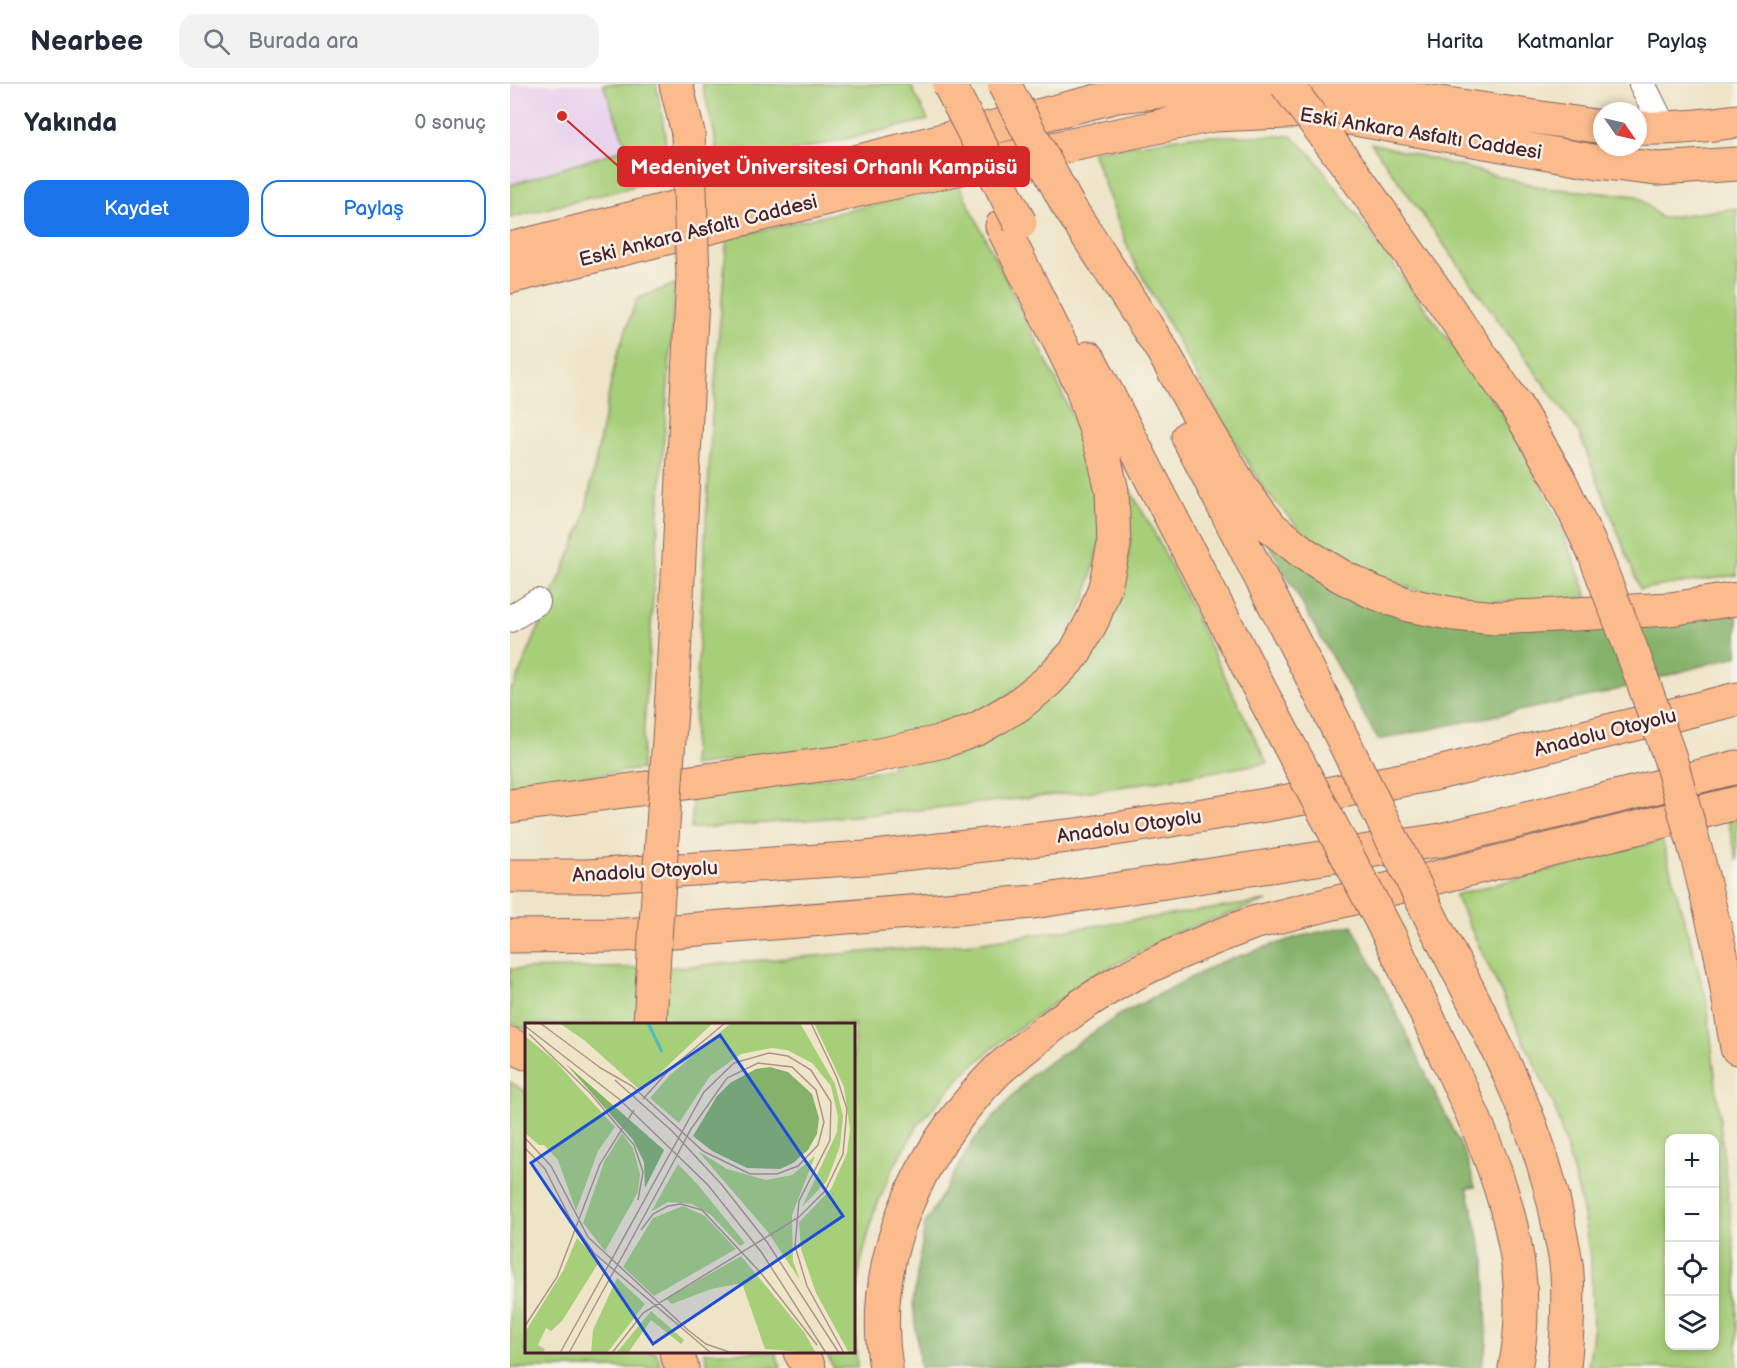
<!DOCTYPE html>
<html lang="tr">
<head>
<meta charset="utf-8">
<style>
  :root { --surface:#fff; --page:#f2f2f3; --text:#1f2937; --muted:#747a83; --line:#e0e1e3; --accent:#1a73e8 }
  body { margin:0; font-family:"Balsamiq Sans",sans-serif; background:var(--page); color:var(--text) }
  .controls { position:absolute; right:18px; bottom:18px; display:grid; overflow:hidden; border-radius:12px; box-shadow:0 3px 9px #0003 }
  .controls button { width:54px; height:54px; display:grid; place-items:center; padding:0; border:0; border-bottom:2px solid var(--line); background:var(--surface); color:var(--text); font:30px sans-serif }
  .compass { position:absolute; left:1083px; top:18px; width:54px; height:54px; border-radius:50%; background:var(--surface); box-shadow:0 3px 9px #0003; rotate:124deg }
  .list { margin:0; padding:0; list-style:none }
  h2 { display:flex; justify-content:space-between; align-items:center; height:78px; margin:0; padding:0 24px; font-size:26px }
  h2 small { font-size:20px; font-weight:400; color:var(--muted) }
  .actions { display:flex; gap:12px; padding:18px 24px }
  .actions a { flex:1; padding:14px 0; border:2px solid var(--accent); border-radius:18px; text-align:center; font-size:21px; color:var(--accent) }
  .actions .main { background:var(--accent); color:#fff }
  .icon { flex:none; width:33px; height:33px; fill:none; stroke:currentColor; stroke-width:2; stroke-linecap:round; stroke-linejoin:round }
  .map { position:relative; flex:none; width:1227px; height:1284px; overflow:hidden }
  header { display:flex; align-items:center; gap:36px; box-sizing:border-box; height:84px; padding:0 30px; background:var(--surface); border-bottom:2px solid var(--line) }
  header strong { font-size:28px }
  nav { display:flex; gap:33px; margin-inline-start:auto; font-size:21px }
  .search { width:420px; height:54px; background:var(--page); display:flex; align-items:center; gap:15px; box-sizing:border-box; padding:0 21px; border-radius:18px; color:var(--muted); font-size:22px }
  main { display:flex }
  aside { flex:1; background:var(--surface) }
  .map>svg:first-child { display:block }
  .built { fill:#e9d2ee }
  .green { fill:#a7cf7a; stroke:#787752; stroke-width:1.5; fill-rule:evenodd }
  .forest { fill:#85b26a; stroke:#68684a; stroke-width:1.5 }
  .lines { fill:none; stroke-linecap:round; stroke-linejoin:round }
  .minor-casing { stroke:#836462; stroke-width:28 }
  .major-casing { stroke:#836462; stroke-width:35 }
  .highway-casing { stroke:#836462; stroke-width:35 }
  .minor { stroke:#fff; stroke-width:26 }
  .major { stroke:#fbbb8d; stroke-width:33 }
  .highway { stroke:#fbbb8d; stroke-width:33 }
  .highway-bridge-casing { stroke:#836462; stroke-width:35; stroke-linecap:butt }
  .highway-bridge { stroke:#fbbb8d; stroke-width:33 }
  .labels { text-anchor:middle; stroke-width:5; stroke-linejoin:round; paint-order:stroke }
  .street-label { font-size:20px; fill:#4a1f2b; stroke:#f7f3e8 }
  .inset-river { fill:none; stroke:#4cbbc4; stroke-width:3 }
  .inset-road { fill:none; stroke:#ac9589; stroke-width:1.5 }
  .view { fill:#1d4ed8; fill-opacity:0.15; stroke:#1d4ed8; stroke-width:3 }
  .inset-edge { fill:none; stroke:#4a1f2b; stroke-width:3 }
  .leader { fill:none; stroke:#d62828; stroke-width:2 }
  .callout-dot { fill:#d62828; stroke:#f7f3e8; stroke-width:2 }
  .callout { fill:#d62828; stroke:#d62828; stroke-width:2 }
  .callout-label { font-size:21px; text-anchor:middle; font-weight:bold; fill:#fff }
</style>
</head>
<body>
<header>
<strong>Nearbee</strong>
<div class="search"><svg class="icon" aria-label="search" viewBox="0 0 24 24"><circle cx="10" cy="10" r="6"/><path d="M15 15l6 6"/></svg>Burada ara</div>
<nav><a>Harita</a><a>Katmanlar</a><a>Paylaş</a></nav>
</header>
<main>
<aside>
<h2>Yakında<small>0 sonuç</small></h2>
<ul class="list">
</ul>
<div class="actions"><a class="main">Kaydet</a><a>Paylaş</a></div>
</aside>
<div class="map">
<svg width="1227" height="1284" viewBox="0 0 1227 1284">
  <rect width="100%" height="100%" fill="#f7f3e8"/>
  <filter id="ink" filterUnits="userSpaceOnUse"><feTurbulence type="fractalNoise" baseFrequency=".0167" numOctaves="2"/><feDisplacementMap in="SourceGraphic" scale="12" xChannelSelector="R" yChannelSelector="G"/><feConvolveMatrix kernelMatrix="1 2 1 2 8 2 1 2 1" color-interpolation-filters="sRGB"/></filter>
  <filter id="wash" filterUnits="userSpaceOnUse"><feTurbulence type="fractalNoise" baseFrequency=".008" numOctaves="4" result="noise"/><feDisplacementMap in="SourceGraphic" scale="24" xChannelSelector="R" yChannelSelector="G"/><feGaussianBlur stdDeviation="1.35" result="paint"/><feColorMatrix in="noise" values="0 0 0 0 0 0 0 0 0 0 0 0 0 0 0 0 0 1.4 0 .05"/><feComposite in="paint" operator="in"/></filter>
  <g filter="url(#wash)">
    <rect width="100%" height="100%" fill="#eee4c7"/>
    <!-- built -->
    <path class="built" d="M 0,0 L 93,0 L 117,64 L 0,101 Z"/>
    <!-- green -->
    <path class="green" d="M 93,0 L 146,0 L 155,49 L 157,94 L 0,134 L 0,101 L 117,64 Z
      M 192,0 L 400,0 L 418,36 L 209,84 L 204,47 Z
      M 681,52 L 781,52 L 802,71 L 1002,342 L 1050,440 L 1078,514 L 975,518 L 935,514 L 871,496 L 831,474 L 793,448 L 756,408 L 707,328 L 621,172 L 582,67 Z
      M 861,59 L 1034,104 L 1127,112 L 1151,134 L 1227,124 L 1227,491 L 1130,505 L 1069,349 Z
      M 449,101 L 550,304 L 588,396 L 591,453 L 576,513 L 549,572 L 482,623 L 433,644 L 354,659 L 182,682 L 202,334 L 217,154 Z
      M 165,200 L 131,685 L 0,702 L 0,604 L 3,604 L 73,440 L 106,274 L 127,215 Z
      M 618,403 L 641,442 L 757,679 L 590,706 L 379,729 L 181,745 L 183,712 L 374,686 L 584,566 L 612,512 L 620,461 Z
      M 1227,733 L 1227,777 L 1218,736 Z
      M 1152,756 L 1197,918 L 1227,1195 L 1227,1284 L 1078,1284 L 1083,1250 L 1081,1176 L 1069,1109 L 1044,1021 L 945,811 ZM 1160,1054 L 1204,1054 L 1204,1262 L 1160,1262 Z
      M 757,817 L 665,849 L 581,893 L 494,955 L 451,992 L 408,1041 L 384,1082 L 364,1128 L 351,1178 L 344,1231 L 347,1284 L 323,1284 L 316,1268 L 344,1268 L 344,940 L 16,940 L 16,946 L 0,938 L 0,885 L 170,883 L 465,859 Z
      M 0,998 L 16,1008 L 16,1268 L 146,1268 L 151,1284 L 0,1284 Z
      M 194,1268 L 265,1268 L 271,1284 L 199,1284 Z"/>
    <!-- forest -->
    <path class="forest" d="M 753,450 L 874,527 L 1227,526 L 1227,572 L 1095,609 L 868,656 Z
      M 842,841 L 884,924 L 957,1075 L 965,1103 L 957,1104 L 975,1177 L 977,1260 L 971,1284 L 410,1284 L 403,1218 L 415,1140 L 463,1057 L 522,990 L 609,931 L 711,878 L 787,853 Z"/>
  </g>
  <g filter="url(#ink)">
    <g class="lines">
      <defs>
        <path id="minor" d="M 1132,0 L 1154,44
          M 0,535 L 27,518"/>
        <path id="major" d="M 1128,44 C 1162,45 1194,42 1227,37
          M 0,165 L 607,12 L 714,1 L 836,5 L 1092,43
          M 0,193 L 357,104 L 703,31 L 799,27 L 1089,78 L 1148,85 L 1227,80"/>
        <path id="highway" d="M 166,0 L 178,49
          M 842,87 L 1005,320
          M 557,120 L 652,266 L 697,346 L 735,409 L 762,444 L 795,470 L 831,492 L 863,508 L 899,521 L 944,530 L 986,534 L 1160,525 L 1227,515
          M 579,274 L 747,600
          M 678,353 L 804,597
          M 162,612 L 183,193
          M 0,722 L 341,677 L 434,657 L 467,645 L 507,622 L 537,598 L 565,569 L 583,535 L 595,503 L 604,461 L 602,407 L 593,368 L 571,301 L 492,142
          M 0,792 L 77,792 L 355,774 L 567,751 L 756,721 L 924,690 L 1227,615
          M 923,838 C 974,937 1031,1037 1050,1148 C 1053,1161 1056,1175 1057,1189 C 1059,1220 1057,1253 1054,1284
          M 0,852 L 114,851 L 523,818 L 931,756 L 1227,683
          M 880,853 C 899,893 918,933 936,973 C 982,1069 1028,1176 1005,1284
          M 1211,870 L 1227,964
          M 0,960 L 16,969
          M 166,1268 L 172,1284
          M 290,1268 L 299,1284
          M 376,1284 C 358,1173 409,1067 485,989 C 494,980 504,973 513,965 C 546,938 581,913 618,893 C 658,872 700,855 743,839 L 1227,719"/>
      </defs>
      <!-- minor casing -->
      <use href="#minor" class="minor-casing"/>
      <!-- major casing -->
      <use href="#major" class="major-casing"/>
      <!-- highway casing -->
      <use href="#highway" class="highway-casing"/>
      <!-- minor -->
      <use href="#minor" class="minor"/>
      <!-- major -->
      <use href="#major" class="major"/>
      <!-- highway -->
      <use href="#highway" class="highway"/>
      <defs>
        <path id="highway-bridge" d="M 439,0 L 510,139
          M 494,0 L 557,120
          M 776,0 L 842,87
          M 178,49 L 183,193
          M 1005,320 L 1048,393 L 1085,471 L 1126,578 L 1160,674 L 1188,775 L 1211,870
          M 804,597 L 923,838
          M 747,600 L 880,853
          M 140,940 L 144,869 L 162,612"/>
      </defs>
      <!-- highway-bridge casing -->
      <use href="#highway-bridge" class="highway-bridge-casing"/>
      <!-- highway-bridge -->
      <use href="#highway-bridge" class="highway-bridge"/>
    </g>
  </g>
  <g class="labels">
    <!-- street labels -->
    <g class="street-label">
      <text transform="translate(911 49) rotate(9)" y="7">Eski Ankara Asfaltı Caddesi</text>
      <text transform="translate(188 146) rotate(-14)" y="7">Eski Ankara Asfaltı Caddesi</text>
      <text transform="translate(1095 648) rotate(-14)" y="7">Anadolu Otoyolu</text>
      <text transform="translate(619 742) rotate(-8)" y="7">Anadolu Otoyolu</text>
      <text transform="translate(135 787) rotate(-3)" y="7">Anadolu Otoyolu</text>
    </g>
  </g>
  <!-- overview -->
  <g transform="translate(15 939)">
    <rect width="330" height="330" fill="#eee4c7"/>
    <path d="M 34,0 L 188,0 L 116,68 L 59,17 ZM 206,0 L 275,0 L 310,61 L 318,93 L 315,123 L 302,158 L 277,184 L 312,109 L 313,94 L 306,63 L 287,40 L 262,27 L 247,25 L 216,31 L 185,53 L 154,100 L 125,75 L 144,53 ZM 289,0 L 330,0 L 330,330 L 324,330 L 291,270 L 276,226 L 274,199 L 306,166 L 322,130 L 325,106 L 319,64 ZM 0,13 L 29,37 L 90,104 L 73,128 L 51,188 L 33,137 L 19,122 L 14,122 L 0,110 ZM 97,110 L 108,125 L 115,151 L 113,169 L 80,228 L 58,200 L 79,139 ZM 173,128 L 202,146 L 241,157 L 267,152 L 290,133 L 267,192 L 268,238 L 275,257 L 242,208 ZM 153,141 L 174,163 L 220,220 L 215,223 L 186,192 L 167,181 L 143,179 L 126,189 ZM 158,183 L 180,193 L 211,226 L 129,273 L 98,244 L 128,195 ZM 52,215 L 74,239 L 37,298 L 26,308 L 21,305 L 13,322 L 20,326 L 18,330 L 0,330 L 0,309 L 38,248 ZM 216,233 L 279,309 L 291,330 L 240,326 L 217,260 L 186,266 L 147,281 L 141,276 ZM 92,255 L 120,281 L 82,330 L 66,330 L 68,307 ZM 126,288 L 159,317 L 156,321 L 126,297 L 103,330 L 91,330 Z" fill="#a7cf7a"/>
    <path d="M 41,41 L 139,127 L 120,165 L 119,139 L 108,117 ZM 245,44 L 263,49 L 287,71 L 294,95 L 292,111 L 283,127 L 268,140 L 255,146 L 222,145 L 187,128 L 168,113 L 192,73 L 205,60 L 231,46 Z" fill="#85b26a"/>
    <path class="inset-river" d="M 123,0 L 137,29"/>
    <path class="inset-road" d="M 15,0 L 77,46M 0,3 L 94,76 L 183,162 L 237,230 L 301,330M 4,11 L 65,70 L 109,122 L 118,149 L 113,177M 90,57 L 147,108 L 197,162 L 242,219 L 314,330M 118,76 L 145,46 L 200,0M 0,115 L 26,143 L 63,214 L 163,307 L 181,321 L 204,329 L 251,330M 0,125 L 20,146 L 46,197 L 69,230 L 186,330M 116,207 L 128,191 L 143,183 L 156,181 L 177,187 L 235,249 L 292,322M 0,303 L 32,254 L 75,141 L 109,87M 35,330 L 179,69 L 209,40 L 244,30 L 263,33 L 286,47 L 306,79 L 305,117 L 274,178 L 270,223 L 282,263 L 319,330M 44,330 L 80,264 L 98,232 L 142,151 L 166,106 L 202,55 L 233,40 L 267,44 L 291,67 L 299,99 L 293,122 L 273,143 L 252,151 L 225,151 L 178,128 L 107,63 L 74,44M 87,330 L 118,290 L 274,194 L 300,168 L 318,131 L 322,86 L 312,55 L 286,0"/>
    <path class="view" d="M 195,12 L 318,193 L 128,321 L 6,140 Z"/>
    <rect width="330" height="330" class="inset-edge"/>
  </g>
  <!-- callouts -->
  <path class="leader" d="M52 32L108 82"/>
  <circle class="callout-dot" cx="52" cy="32" r="6"/>
  <rect class="callout" x="108" y="63" width="411" height="39" rx="6"/>
  <g class="callout-label">
    <text x="314" y="90">Medeniyet Üniversitesi Orhanlı Kampüsü</text>
  </g>
</svg>
<div class="controls">
<button>+</button>
<button>−</button>
<button><svg class="icon" aria-label="locate" viewBox="0 0 24 24"><circle cx="12" cy="12" r="6"/><path d="M12 2v4M12 18v4M2 12h4M18 12h4"/></svg></button>
<button><svg class="icon" aria-label="layers" viewBox="0 0 24 24"><path d="M12 4l9 5-9 5-9-5zM3 14l9 5 9-5"/></svg></button>
</div>
<svg class="compass" viewBox="-18 -18 36 36"><path d="M0-13l5 13h-10z" fill="#e53935"/><path d="M0 13l5-13h-10z" fill="#747a83"/></svg>
</div>
</main>
</body>
</html>
